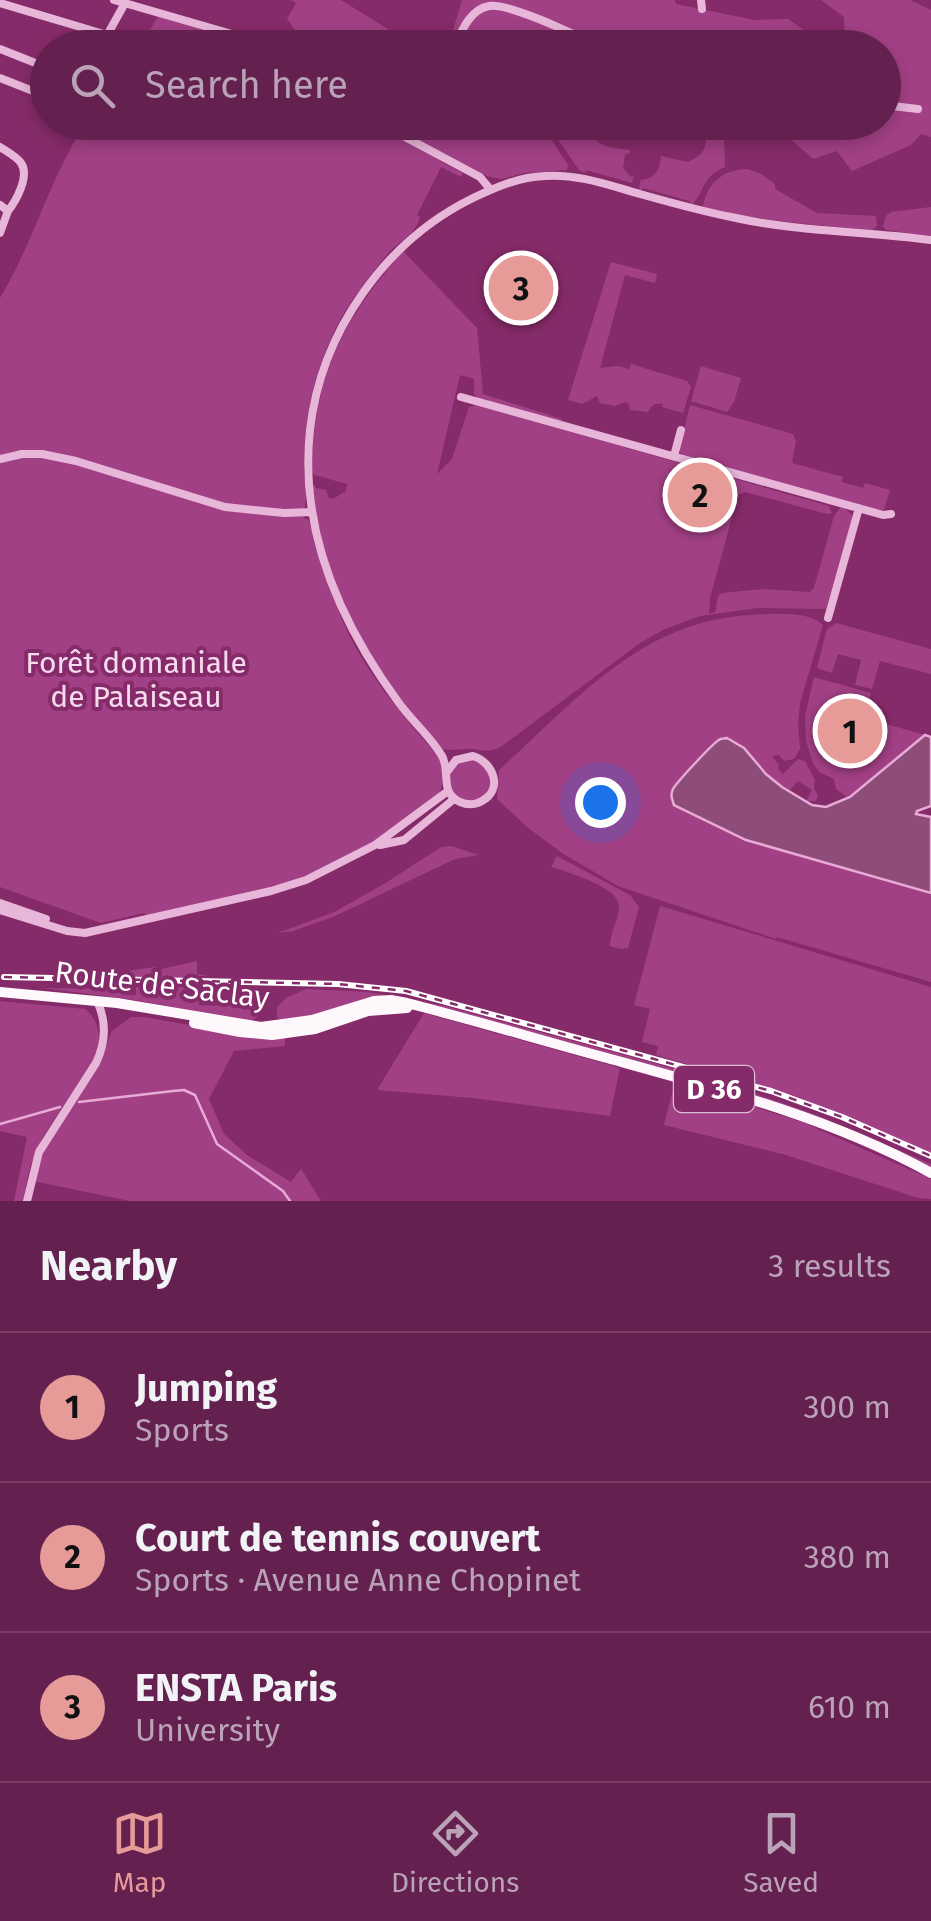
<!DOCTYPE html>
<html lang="en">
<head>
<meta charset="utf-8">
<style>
  :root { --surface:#64204f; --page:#6a2856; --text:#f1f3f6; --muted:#bba3b7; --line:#783e66; --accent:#e69b98 }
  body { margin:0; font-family:"Fira Sans",sans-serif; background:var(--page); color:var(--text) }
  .you { position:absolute; left:600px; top:802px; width:35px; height:35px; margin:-25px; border:8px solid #fff; border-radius:50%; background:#1a73e8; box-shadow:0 0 0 15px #1a73e833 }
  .badge { display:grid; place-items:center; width:65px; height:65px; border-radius:50%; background:var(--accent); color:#111; font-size:32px; font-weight:700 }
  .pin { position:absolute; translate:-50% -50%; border:5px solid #fff; box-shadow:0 2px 10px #0006 }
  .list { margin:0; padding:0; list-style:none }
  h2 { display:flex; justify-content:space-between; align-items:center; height:130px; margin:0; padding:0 40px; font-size:42px }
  h2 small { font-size:32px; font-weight:400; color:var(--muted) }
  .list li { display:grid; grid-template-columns:65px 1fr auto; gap:30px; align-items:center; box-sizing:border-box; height:150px; padding:0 40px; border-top:2px solid var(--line) }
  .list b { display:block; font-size:38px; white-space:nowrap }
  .list p { margin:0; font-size:32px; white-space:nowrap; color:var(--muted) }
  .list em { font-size:32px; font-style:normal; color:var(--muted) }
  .icon { flex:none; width:55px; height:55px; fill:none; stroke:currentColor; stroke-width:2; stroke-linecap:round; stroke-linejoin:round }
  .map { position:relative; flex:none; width:931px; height:1201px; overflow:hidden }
  .search { position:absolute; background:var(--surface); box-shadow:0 5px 15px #0003; left:30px; right:30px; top:30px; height:110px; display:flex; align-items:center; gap:25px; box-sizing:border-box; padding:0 35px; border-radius:55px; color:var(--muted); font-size:38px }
  .sheet { height:580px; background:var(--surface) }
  nav { display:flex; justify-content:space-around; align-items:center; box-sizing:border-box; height:140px; border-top:2px solid var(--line); background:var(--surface); font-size:28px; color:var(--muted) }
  nav a { display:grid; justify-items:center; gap:5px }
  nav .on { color:var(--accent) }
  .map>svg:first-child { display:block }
  .green { fill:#a24085 }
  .water { fill:#8d4d78; stroke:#e7abd6; stroke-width:2.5 }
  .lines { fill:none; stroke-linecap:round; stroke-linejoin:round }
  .stream { stroke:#e7abd6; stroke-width:2.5 }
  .minor { stroke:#e7b6d9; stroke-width:8 }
  .major { stroke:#fef8fc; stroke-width:10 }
  .rail-casing { stroke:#fff; stroke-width:6 }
  .rail { stroke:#862b69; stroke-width:2.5; stroke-dasharray:8; stroke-linecap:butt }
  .labels { text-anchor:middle; stroke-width:8; stroke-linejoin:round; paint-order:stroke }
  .shield { fill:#862b69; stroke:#dbbfd2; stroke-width:2.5 }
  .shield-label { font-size:28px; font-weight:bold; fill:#fff }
  .park-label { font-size:30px; fill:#f6daee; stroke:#862b69 }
  .street-label { font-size:30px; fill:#fff; stroke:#862b69 }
</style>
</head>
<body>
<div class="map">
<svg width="931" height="1201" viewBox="0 0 931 1201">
  <rect width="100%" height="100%" fill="#862b69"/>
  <!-- green -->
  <path class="green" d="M 291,0 L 341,0 L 417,47 L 316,47 L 313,42 L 301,38 L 287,19 L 296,3 Z
    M 462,0 L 675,0 L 676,4 L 755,20 L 788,19 L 818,40 L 830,38 L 845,44 L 844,17 L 821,0 L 910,0 L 931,10 L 931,137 L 921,134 L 911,145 L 852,171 L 837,151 L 813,159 L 779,129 L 777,123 L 884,122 L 884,48 L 448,48 Z
    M 158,17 L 246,42 L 256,47 L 139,48 Z
    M 516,122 L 533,135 L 539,131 L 551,139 L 568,165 L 567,170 L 524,173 L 501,179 L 487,176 L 441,152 L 438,160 L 463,173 L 461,177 L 441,167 L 417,215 L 420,217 C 416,233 402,240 390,251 C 380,263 370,275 361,288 C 324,336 304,402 304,463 C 304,474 306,484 306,494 C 306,502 304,510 304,518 L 309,520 C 320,552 328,586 341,617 C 362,669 404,718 441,759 C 446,770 444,785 438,796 C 415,812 393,831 369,845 C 303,887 224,900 149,917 L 144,913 L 101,923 L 0,887 L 0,298 C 34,242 50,177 86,123 Z
    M 567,123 L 588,123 C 589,146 611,148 630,150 L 631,152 L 625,155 L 623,168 L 631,177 L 634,175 L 632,183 L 586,170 L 585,173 L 579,170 L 557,138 Z
    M 706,131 L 720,131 L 724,135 L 725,167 C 702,176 705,191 692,205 L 689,201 L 643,188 L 641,191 L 639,187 L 641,180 C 655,179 660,170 661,156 L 688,162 C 703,156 708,146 706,131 Z
    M 747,169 L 761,174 L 775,184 L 775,189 L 817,213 L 876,216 L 877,226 L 872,230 C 817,226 763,220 709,210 L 703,206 C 708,182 723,170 747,169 Z
    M 931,207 L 931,236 L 886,230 L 883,226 L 886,216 L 891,212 Z
    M 403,251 L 477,328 L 483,394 L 562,419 L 561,422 L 479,400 L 474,394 L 474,379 L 460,375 L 437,474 L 452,459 L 469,407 L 477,405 L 829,506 L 832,513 L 827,514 L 745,492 L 738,495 L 710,598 L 709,614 L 715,612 L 718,596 L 722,593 L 763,589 L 810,592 L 814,588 L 834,516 L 840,508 L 844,507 L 852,515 L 852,522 L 826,609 L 758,608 L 700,616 L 665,629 L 640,643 L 502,746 C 485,755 483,748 466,749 C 456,750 449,750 440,749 C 393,691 352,635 327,563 C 318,539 316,512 312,487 L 314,484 L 316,488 L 326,490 L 328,497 L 333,499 L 346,491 L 347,484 L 315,475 L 312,472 C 314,375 341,323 403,251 Z
    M 611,262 L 657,274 L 655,283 L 625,275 L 600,368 L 618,366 L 629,369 L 631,364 L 687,381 L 691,387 L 683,413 L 662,407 L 663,404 C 655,402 652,405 648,412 L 630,410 L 629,404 L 625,402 L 615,406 L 600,403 L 597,396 L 582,404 L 568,400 Z
    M 701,366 L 741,378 L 734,402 L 727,412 L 691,401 Z
    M 690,405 L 793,434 L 796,441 L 792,463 L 843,477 L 842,482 L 863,488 L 865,483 L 890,490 L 883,513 L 685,457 L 680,452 L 680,448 Z
    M 768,614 C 785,614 810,612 823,625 L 800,703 L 798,724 L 800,749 L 794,759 L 784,761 L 779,755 L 772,756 L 779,765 L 778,769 L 783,774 L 798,759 L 805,761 L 815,780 L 814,789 L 818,795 L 816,801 L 806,801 L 812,790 L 798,781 L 789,791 C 766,776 751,750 727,738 C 710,743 675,780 671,798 L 746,840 L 931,893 L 931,982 L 777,937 L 776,939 L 618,886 L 562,853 L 527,827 L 497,799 L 499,770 C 564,712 625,639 714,620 C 731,616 750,615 768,614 Z
    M 836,623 L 931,649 L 931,674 L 880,661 L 872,689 L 855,685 L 861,660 L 838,654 L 832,673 L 817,668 L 827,629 Z
    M 814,677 L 871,693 L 865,718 L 925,735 L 848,798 L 836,789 L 834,779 L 819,772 L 813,763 L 806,741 L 805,716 Z
    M449 780a21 21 0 1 1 42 0a21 21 0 1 1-42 0Z
    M 451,846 L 479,855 L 455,859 L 333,917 L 293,931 L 278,933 L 334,912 L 384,884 L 441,847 Z
    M 557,856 L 630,895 L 639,907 L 628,948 L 621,949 L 610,946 C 610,932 619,920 619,906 C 619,887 567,872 551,867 Z
    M 660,906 L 931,987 L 931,1153 L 794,1096 L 656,1055 L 658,1046 L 642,1042 L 650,1009 L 634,1005 Z
    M 197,961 L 197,974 L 208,976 L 194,976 L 194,979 L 80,978 L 155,967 L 157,970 Z
    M 136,987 L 194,987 L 194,991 L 199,991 L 199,1005 L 260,1007 L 260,1014 L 255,1019 L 245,1021 L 134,1000 L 43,988 L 125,989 L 124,995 L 136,995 Z
    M 306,989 L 368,992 L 445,1006 L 716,1080 L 819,1116 L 931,1164 L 931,1170 L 824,1122 L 426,1006 L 307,1019 L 281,1020 L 277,1017 L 277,1007 L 286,998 Z
    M 0,1001 L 85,1009 C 100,1021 101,1038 97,1055 L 42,1138 L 30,1167 L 23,1201 L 14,1201 L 27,1137 L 0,1131 Z
    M 424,1013 L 620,1068 L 610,1116 L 473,1098 L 377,1090 Z
    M 131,1017 L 144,1017 L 239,1034 L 285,1038 L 285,1046 L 234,1051 L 209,1099 L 224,1134 L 247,1155 L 291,1182 L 301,1169 L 321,1201 L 130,1201 L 33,1181 L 37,1163 L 48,1140 L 103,1053 L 112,1031 Z
    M 675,1082 L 802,1122 L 931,1179 L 931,1199 L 918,1198 L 786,1155 L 664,1125 Z"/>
  <!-- water -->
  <path class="water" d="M 925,735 L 931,737 L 931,806 L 917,811 L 916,814 L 931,817 L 931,893 L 746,840 L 674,805 C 672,798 670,796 673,789 C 677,782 713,743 719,740 C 721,738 724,739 727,738 L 744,748 L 766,774 L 782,787 L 812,805 L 826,807 L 850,797 Z"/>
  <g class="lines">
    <!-- stream -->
    <path class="stream" d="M 79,1102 L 173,1091 L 184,1090 L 195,1095 L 217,1144 L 283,1191 L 290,1201
      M 0,1124 L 60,1107"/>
    <!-- minor -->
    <path class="minor" d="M 114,0 L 249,39 L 260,48
      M 701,0 L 702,9
      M 0,3 L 107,35
      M 100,48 L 125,3
      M 454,48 C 461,32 470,9 489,6 C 509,2 581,38 603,48
      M 0,49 L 48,68
      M 0,78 L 48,97
      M 884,105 L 918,109
      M 95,122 L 95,123
      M 377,122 L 480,177 L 490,189
      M 0,147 C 6,151 17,157 21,163 C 30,176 16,201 8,211
      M 0,205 L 8,211 L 0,233
      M 461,397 L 883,515 L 891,514
      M 674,456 L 681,430
      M 0,459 L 22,454 L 42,454 L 76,461 L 225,507 L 284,513 L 312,512
      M 828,618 L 859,508
      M 446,773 L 456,760 L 473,756 C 493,762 504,789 482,801 C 475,805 467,805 460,802 C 439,793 451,772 442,756 C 431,737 412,721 399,703 C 340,623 299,531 310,430 C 321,332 385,241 473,198 C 496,187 519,177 545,176 C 579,174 608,185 640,194 C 672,203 704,212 736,218 C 800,232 866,231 931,240
      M 380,845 L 404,840 L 454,799
      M 0,903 L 46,919
      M 0,910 L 67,931 L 85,933 L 271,891 L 306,880 L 375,845 L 448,791
      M 27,1201 L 39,1152 L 96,1063 C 106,1042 107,1022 97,1001"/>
    <!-- major -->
    <path class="major" d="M 0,992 L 117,1003 L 261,1027 L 312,1020 L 374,1001 L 391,1000 L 407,1003 C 474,1020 540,1040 607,1058 C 716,1088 831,1118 931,1173
      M 194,1023 L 240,1032 L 272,1035 L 315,1029 L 368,1011 L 407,1008"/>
    <defs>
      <path id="rail" d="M 4,977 L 338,984 L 406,991 L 771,1091 L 842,1117 L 931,1156"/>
    </defs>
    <!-- rail casing -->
    <use href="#rail" class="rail-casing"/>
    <!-- rail -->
    <use href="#rail" class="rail"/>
  </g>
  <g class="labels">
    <!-- shield labels -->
    <rect class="shield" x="674" y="1066" width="80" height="46" rx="8"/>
    <g class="shield-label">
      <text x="714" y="1099">D 36</text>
    </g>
    <!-- park labels -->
    <g class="park-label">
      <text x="136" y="673">Forêt domaniale<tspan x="136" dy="34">de Palaiseau</tspan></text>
    </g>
    <!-- street labels -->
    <g class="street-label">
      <text transform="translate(162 985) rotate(7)" y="10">Route de Saclay</text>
    </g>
  </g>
</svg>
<div class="you"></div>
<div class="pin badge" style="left:850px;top:731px">1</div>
<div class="pin badge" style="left:700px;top:495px">2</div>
<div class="pin badge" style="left:521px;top:288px">3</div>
<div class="search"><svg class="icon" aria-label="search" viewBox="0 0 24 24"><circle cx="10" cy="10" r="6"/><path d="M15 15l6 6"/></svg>Search here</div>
</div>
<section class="sheet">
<h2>Nearby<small>3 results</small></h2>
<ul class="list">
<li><span class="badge">1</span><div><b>Jumping</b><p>Sports</p></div><em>300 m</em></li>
<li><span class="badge">2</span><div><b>Court de tennis couvert</b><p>Sports · Avenue Anne Chopinet</p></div><em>380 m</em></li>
<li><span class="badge">3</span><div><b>ENSTA Paris</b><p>University</p></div><em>610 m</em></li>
</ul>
</section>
<nav>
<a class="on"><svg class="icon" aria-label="map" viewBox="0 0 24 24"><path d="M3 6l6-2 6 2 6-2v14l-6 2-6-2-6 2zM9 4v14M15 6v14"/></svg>Map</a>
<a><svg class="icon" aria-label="directions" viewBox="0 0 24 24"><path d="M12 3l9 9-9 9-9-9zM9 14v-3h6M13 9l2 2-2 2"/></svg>Directions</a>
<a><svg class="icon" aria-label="saved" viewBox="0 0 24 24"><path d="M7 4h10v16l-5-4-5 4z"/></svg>Saved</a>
</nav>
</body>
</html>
